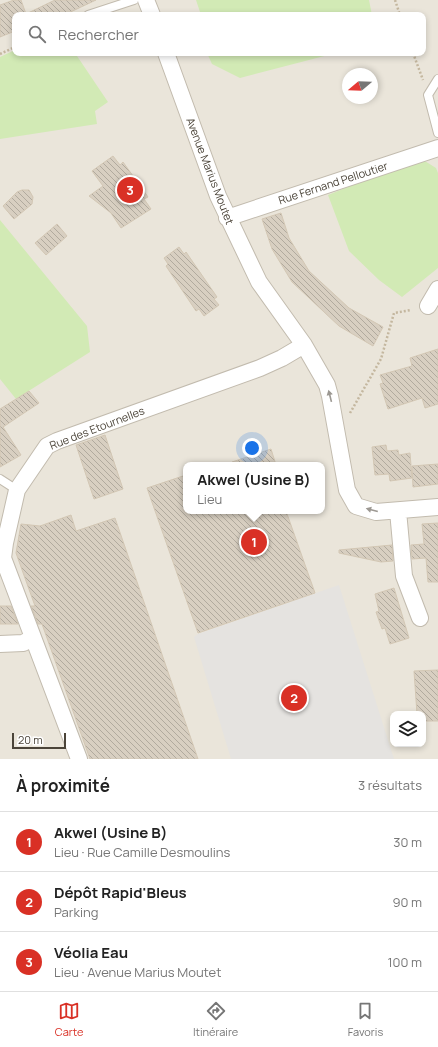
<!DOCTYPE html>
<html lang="fr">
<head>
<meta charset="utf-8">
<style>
  :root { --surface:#fff; --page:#f6f6f6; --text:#222; --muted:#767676; --line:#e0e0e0; --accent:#d93025 }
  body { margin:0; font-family:Manrope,sans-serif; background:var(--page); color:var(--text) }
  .controls { position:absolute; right:12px; bottom:12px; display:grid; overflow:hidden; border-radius:8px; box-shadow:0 2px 6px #0003 }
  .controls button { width:36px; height:36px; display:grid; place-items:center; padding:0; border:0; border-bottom:1px solid var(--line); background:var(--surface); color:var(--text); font:20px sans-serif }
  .compass { position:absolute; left:342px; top:68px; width:36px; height:36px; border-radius:50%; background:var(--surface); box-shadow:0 2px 6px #0003; rotate:251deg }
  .scale { position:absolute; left:12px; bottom:10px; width:54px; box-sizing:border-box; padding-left:4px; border:2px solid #4b4439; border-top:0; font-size:11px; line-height:14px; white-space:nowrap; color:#4b4439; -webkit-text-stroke:3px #fff; paint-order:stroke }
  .you { position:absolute; left:252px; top:448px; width:14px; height:14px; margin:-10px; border:3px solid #fff; border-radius:50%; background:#1a73e8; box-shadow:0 0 0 6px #1a73e833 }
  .badge { display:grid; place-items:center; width:26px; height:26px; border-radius:50%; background:var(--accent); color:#fff; font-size:13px; font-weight:700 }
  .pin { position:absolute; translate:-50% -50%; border:2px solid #fff; box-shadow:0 1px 4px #0006 }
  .popup { position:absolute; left:183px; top:462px; width:142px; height:52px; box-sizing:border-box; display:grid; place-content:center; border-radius:8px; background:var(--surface); filter:drop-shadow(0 1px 3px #0005); font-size:13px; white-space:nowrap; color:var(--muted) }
  .popup b { font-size:15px; color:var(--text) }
  .popup::after { content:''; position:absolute; left:50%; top:100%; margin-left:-8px; border:8px solid transparent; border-top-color:var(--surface) }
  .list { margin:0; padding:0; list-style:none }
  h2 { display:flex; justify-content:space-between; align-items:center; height:52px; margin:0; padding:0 16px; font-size:17px }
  h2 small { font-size:13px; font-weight:400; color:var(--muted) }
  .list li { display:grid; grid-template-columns:26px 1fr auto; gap:12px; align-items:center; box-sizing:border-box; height:60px; padding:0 16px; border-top:1px solid var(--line) }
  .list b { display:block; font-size:15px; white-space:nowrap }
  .list p { margin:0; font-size:13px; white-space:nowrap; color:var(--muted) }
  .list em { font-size:13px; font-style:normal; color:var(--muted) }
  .icon { flex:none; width:22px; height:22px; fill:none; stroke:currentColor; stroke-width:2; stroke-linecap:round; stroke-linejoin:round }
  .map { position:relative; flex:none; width:438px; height:759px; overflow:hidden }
  .search { position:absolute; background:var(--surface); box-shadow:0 2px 6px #0003; left:12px; right:12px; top:12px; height:44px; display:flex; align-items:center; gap:10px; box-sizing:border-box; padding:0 14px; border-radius:8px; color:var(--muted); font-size:15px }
  .sheet { height:232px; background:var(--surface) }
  nav { display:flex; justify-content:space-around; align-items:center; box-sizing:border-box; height:56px; border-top:1px solid var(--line); background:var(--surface); font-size:11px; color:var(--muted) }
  nav a { display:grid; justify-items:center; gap:2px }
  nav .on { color:var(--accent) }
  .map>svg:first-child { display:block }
  .residential { fill:#eae5da; fill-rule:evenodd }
  .green { fill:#d2eab5 }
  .parking { fill:#e5e3e0 }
  .building { fill:url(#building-back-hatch); stroke:#d3c7b4 }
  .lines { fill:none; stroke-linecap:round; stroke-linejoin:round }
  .lane-casing { stroke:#c2bbae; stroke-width:10 }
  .street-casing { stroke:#c2bbae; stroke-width:18 }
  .path { stroke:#c4b79f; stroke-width:2.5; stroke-dasharray:2 2; stroke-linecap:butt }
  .lane { stroke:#fff; stroke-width:8 }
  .street { stroke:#fff; stroke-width:16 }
  .oneway { fill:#9c9892 }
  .labels { text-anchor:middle; stroke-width:3; stroke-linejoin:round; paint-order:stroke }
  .street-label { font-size:11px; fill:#4b4439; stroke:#fff }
</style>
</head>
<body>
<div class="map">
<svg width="438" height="759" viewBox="0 0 438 759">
  <defs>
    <pattern id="building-back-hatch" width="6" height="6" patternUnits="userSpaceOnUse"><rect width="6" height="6" fill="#d8cfc1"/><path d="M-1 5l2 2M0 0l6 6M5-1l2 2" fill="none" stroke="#b1aa9e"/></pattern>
  </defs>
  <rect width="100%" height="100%" fill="#f6f3ec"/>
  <!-- residential -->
  <path class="residential" d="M 0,0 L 438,0 L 438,759 L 0,759 ZM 15,15 L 423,15 L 423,53 L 15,53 ZM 348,74 L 372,74 L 372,98 L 348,98 ZM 186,465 L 322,465 L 322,511 L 186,511 ZM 393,714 L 423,714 L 423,744 L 393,744 Z"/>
  <!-- green -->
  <path class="green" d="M 196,0 L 369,0 L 372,15 L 219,15 L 218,13 L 212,15 L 201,15 Z
    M 15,50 L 15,53 L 75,53 L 108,102 L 95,111 L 97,124 L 0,139 L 0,57 Z
    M 207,53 L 336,53 L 240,78 L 212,64 Z
    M 420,158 L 436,168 L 438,173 L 438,268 L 402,297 L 379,280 L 349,251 L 328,195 Z
    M 0,220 L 87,326 L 90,352 L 16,399 L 0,379 Z"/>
  <!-- parking -->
  <path class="parking" d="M 339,585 L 394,759 L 231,759 L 194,637 L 198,634 Z"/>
  <!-- building -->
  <path class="building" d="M 14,0 L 21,0 L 26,14 L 55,0 L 96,0 L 64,15 L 15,15 L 15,31 L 0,37 L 0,5 Z
    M 113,156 L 120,165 L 123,162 L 148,197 L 144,199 L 151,209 L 121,228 L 111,213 L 89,196 L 103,186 L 92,171 Z
    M 22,190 L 29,190 L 33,197 L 32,204 L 14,219 L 3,206 L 17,192 Z
    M 281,213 L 289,238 L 309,271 L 349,308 L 383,327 L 373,346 L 339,326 L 292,282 L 272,249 L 262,219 Z
    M 57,224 L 67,236 L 46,255 L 35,243 Z
    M 179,247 L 184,254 L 186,252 L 217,297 L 214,299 L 219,305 L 204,316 L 199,309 L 196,311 L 166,266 L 168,264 L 164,258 Z
    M 438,349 L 438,404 L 425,408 L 422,398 L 388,409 L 380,384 L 383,383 L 380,375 L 412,366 L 410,358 Z
    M 29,391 L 39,403 L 3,427 L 21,455 L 0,467 L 0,409 Z
    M 105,435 L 123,489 L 94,499 L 76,445 Z
    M 386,445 L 387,451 L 398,450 L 399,455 L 410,453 L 412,478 L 390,481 L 389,474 L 375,475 L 372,447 Z
    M 271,449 L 276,465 L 232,465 L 232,462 Z
    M 438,464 L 438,484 L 413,487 L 412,466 Z
    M 186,475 L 186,511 L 286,511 L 315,593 L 198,633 L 147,488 Z
    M 71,515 L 76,531 L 115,518 L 198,759 L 90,759 L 42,624 L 38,624 L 31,606 L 35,606 L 16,553 L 21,524 L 40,526 Z
    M 438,523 L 438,582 L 428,582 L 426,558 L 412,559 L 411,545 L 424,544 L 422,524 Z
    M 392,545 L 393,561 L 381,562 L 339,553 L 339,550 Z
    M 394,588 L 409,638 L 390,644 L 385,628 L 382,629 L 376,612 L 379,611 L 375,594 Z
    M 0,606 L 11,606 L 18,624 L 0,624 Z
    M 438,670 L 438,721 L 424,721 L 423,714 L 417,714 L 414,671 Z"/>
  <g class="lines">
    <defs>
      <path id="lane" d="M 88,15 L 134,0
        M 438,79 L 428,95 L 438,133
        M 0,479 L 17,490"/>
      <path id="street" d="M 146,0 L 152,15
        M 166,53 L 218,196 L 259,282 L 304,345 L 327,385 L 330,396 L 347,490 L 356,506 L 376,512 L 438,507
        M 227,218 L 438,148
        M 428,306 L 438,289
        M 398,511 L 404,576 L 420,618
        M 0,644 L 23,643 L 33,638
        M 79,759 L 3,558 L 5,543 L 17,490 L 47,446 L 57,441 L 260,368 L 282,358 L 304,345"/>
    </defs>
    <!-- lane casing -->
    <use href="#lane" class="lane-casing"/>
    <!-- street casing -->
    <use href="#street" class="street-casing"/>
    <!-- path -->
    <path class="path" d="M 395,0 L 400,15
      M 413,53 L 423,80
      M 0,54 L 15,47
      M 350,413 L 381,359 L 394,313 L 411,310"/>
    <!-- lane -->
    <use href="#lane" class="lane"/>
    <!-- street -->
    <use href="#street" class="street"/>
  </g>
  <!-- one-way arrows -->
  <defs><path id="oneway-solid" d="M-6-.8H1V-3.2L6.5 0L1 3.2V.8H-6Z"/></defs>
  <g class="oneway">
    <use href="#oneway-solid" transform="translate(330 396) rotate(-104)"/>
    <use href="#oneway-solid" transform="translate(372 510) rotate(-165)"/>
  </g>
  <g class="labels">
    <!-- street labels -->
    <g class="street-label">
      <text transform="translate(210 171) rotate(69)" y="4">Avenue Marius Moutet</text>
      <text transform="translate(333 183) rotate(-18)" y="4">Rue Fernand Pelloutier</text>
      <text transform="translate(97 428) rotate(-21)" y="4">Rue des Etournelles</text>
    </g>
  </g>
</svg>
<div class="controls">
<button><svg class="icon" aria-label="layers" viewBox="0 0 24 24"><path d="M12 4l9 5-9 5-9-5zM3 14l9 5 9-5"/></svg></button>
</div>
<svg class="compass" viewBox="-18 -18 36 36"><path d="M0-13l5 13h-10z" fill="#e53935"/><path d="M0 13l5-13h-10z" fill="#767676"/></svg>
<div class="scale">20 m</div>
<div class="you"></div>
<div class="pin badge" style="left:254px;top:542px">1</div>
<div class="popup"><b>Akwel (Usine B)</b>Lieu</div>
<div class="pin badge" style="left:294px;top:698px">2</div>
<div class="pin badge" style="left:130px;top:190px">3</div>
<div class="search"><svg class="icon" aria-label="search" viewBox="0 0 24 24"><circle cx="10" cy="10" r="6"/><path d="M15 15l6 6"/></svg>Rechercher</div>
</div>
<section class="sheet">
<h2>À proximité<small>3 résultats</small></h2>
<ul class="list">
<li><span class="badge">1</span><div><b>Akwel (Usine B)</b><p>Lieu · Rue Camille Desmoulins</p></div><em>30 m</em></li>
<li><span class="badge">2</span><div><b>Dépôt Rapid'Bleus</b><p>Parking</p></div><em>90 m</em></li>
<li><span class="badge">3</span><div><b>Véolia Eau</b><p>Lieu · Avenue Marius Moutet</p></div><em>100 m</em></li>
</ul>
</section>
<nav>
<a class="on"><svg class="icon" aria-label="map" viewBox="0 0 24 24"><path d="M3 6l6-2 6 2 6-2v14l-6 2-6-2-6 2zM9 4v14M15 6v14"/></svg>Carte</a>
<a><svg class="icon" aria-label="directions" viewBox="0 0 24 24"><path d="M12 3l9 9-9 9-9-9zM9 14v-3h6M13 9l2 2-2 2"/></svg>Itinéraire</a>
<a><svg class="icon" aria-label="saved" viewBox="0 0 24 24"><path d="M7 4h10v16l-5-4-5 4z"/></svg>Favoris</a>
</nav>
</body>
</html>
